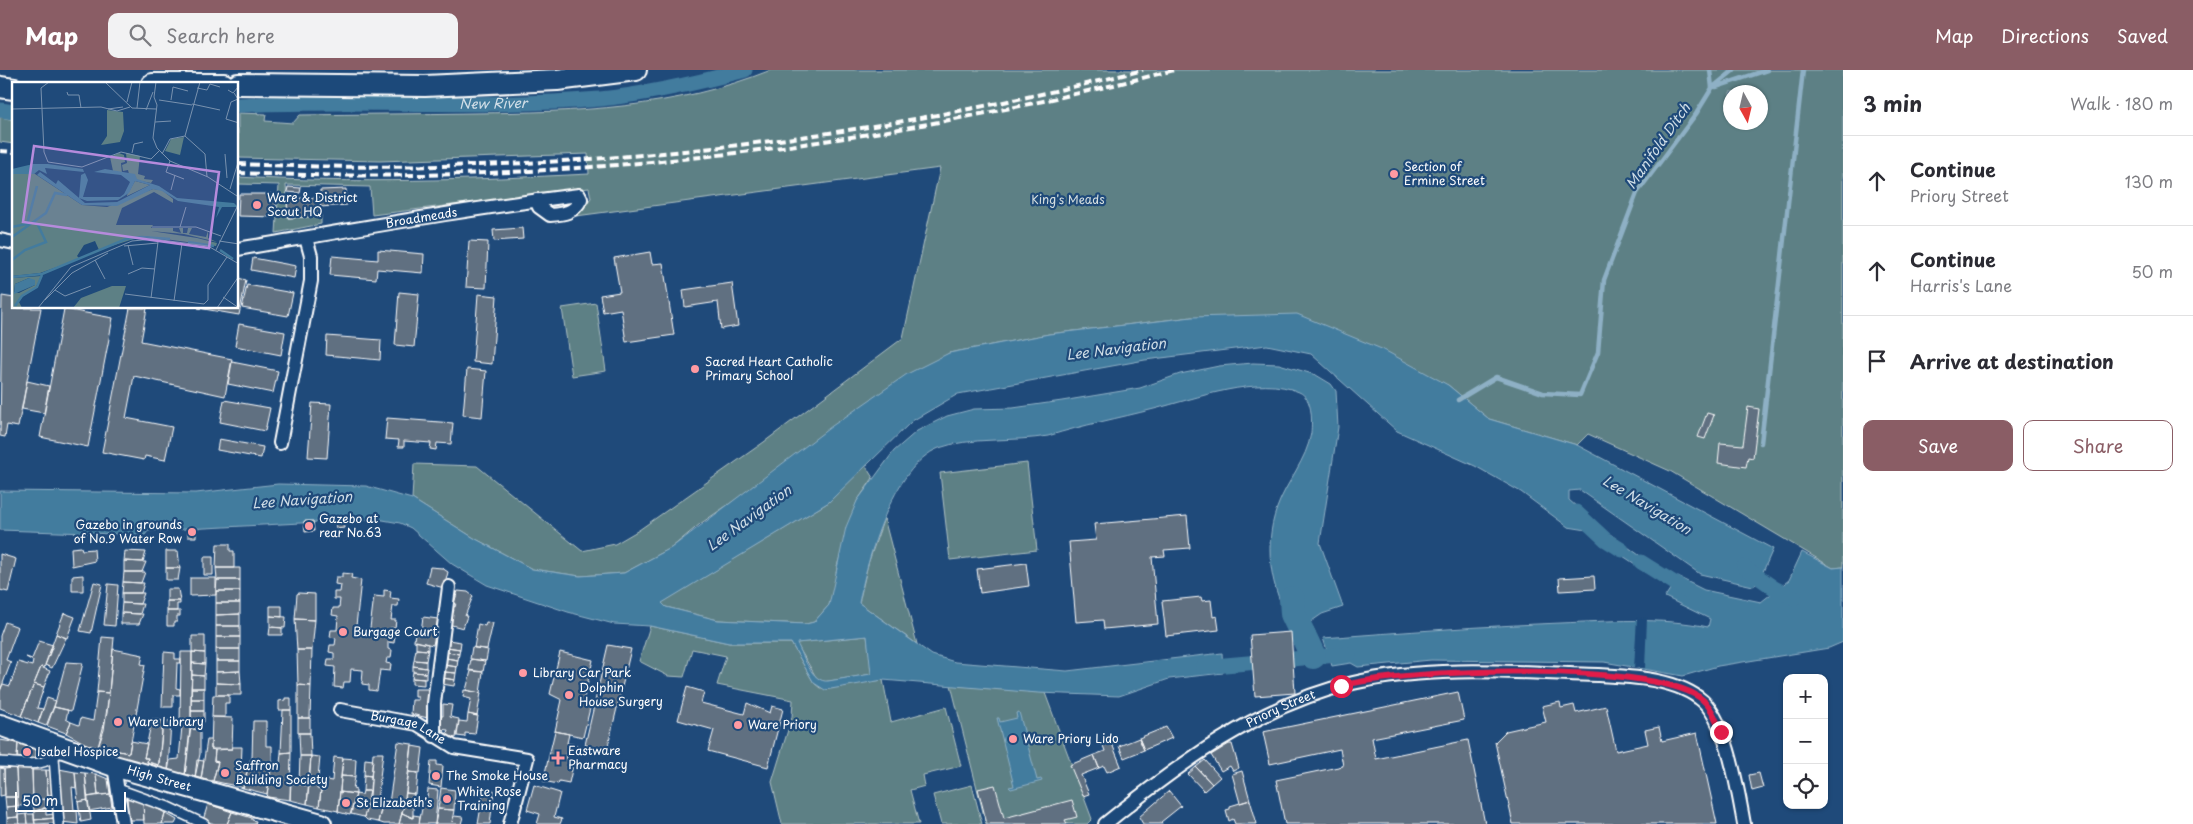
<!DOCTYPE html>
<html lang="en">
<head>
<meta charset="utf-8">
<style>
  :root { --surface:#fff; --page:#f2f2f3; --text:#2b2b33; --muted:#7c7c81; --line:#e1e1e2; --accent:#8a5d65 }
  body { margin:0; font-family:"Playpen Sans",sans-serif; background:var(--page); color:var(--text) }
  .controls { position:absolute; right:15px; bottom:15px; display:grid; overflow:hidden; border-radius:10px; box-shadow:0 1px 4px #0004 }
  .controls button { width:45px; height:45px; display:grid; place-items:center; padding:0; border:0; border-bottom:1px solid var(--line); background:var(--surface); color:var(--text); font:25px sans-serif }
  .compass { position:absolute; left:1723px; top:15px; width:45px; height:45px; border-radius:50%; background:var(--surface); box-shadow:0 1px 4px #0004; rotate:172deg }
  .scale { position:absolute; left:15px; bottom:12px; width:111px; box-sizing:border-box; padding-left:5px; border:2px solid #fff; border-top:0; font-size:14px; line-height:18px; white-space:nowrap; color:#fff; -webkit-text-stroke:4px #1f4a7a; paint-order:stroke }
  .stop { position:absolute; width:15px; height:15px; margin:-11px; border:4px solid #e11d48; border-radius:50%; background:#fff }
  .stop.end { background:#e11d48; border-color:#fff; box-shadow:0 1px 5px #0008 }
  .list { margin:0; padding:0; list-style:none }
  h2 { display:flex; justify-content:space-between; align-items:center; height:65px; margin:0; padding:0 20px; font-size:21px }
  h2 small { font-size:16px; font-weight:400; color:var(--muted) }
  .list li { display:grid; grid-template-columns:32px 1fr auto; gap:15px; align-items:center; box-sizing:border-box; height:90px; padding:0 20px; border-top:1px solid var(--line) }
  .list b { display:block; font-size:19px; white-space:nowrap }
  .list p { margin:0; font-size:16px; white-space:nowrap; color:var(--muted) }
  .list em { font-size:16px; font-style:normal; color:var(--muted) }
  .actions { display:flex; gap:10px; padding:15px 20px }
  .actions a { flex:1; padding:11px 0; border:1px solid var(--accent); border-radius:10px; text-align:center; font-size:18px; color:var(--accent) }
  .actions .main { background:var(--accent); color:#fff }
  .icon { flex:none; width:28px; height:28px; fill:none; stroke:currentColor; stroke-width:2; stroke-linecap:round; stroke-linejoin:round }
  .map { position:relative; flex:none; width:1843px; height:754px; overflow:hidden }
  header { display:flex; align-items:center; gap:30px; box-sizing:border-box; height:70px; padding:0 25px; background:var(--accent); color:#fff }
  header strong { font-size:24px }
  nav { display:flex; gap:28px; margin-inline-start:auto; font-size:18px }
  .search { width:350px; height:45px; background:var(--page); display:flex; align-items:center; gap:12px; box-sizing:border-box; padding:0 18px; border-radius:10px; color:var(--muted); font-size:19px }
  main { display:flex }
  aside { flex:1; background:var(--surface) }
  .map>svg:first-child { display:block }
  .green { fill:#5d8085; stroke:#aec0c2; fill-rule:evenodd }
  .water { fill:#437b9e; stroke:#8eb0c5; fill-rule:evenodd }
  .pier { fill:#1f4a7a }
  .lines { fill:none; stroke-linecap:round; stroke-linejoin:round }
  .stream { stroke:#8eb0c5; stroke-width:4.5 }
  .canal { stroke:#437b9e; stroke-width:15 }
  .river { stroke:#437b9e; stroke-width:26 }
  .building { fill:#617081; stroke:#fff }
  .pedestrian-casing { stroke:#fff; stroke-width:12 }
  .minor-casing { stroke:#fff; stroke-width:16 }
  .primary-casing { stroke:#fff; stroke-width:24 }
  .pedestrian { stroke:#1f4a7a; stroke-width:9 }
  .minor { stroke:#1f4a7a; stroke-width:12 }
  .primary { stroke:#1f4a7a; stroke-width:20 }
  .rail { stroke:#fff; stroke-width:4; stroke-dasharray:8 4; stroke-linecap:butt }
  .route { stroke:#e11d48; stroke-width:6 }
  .poi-dot { fill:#ff9aa2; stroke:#1f4a7a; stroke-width:2 }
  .labels { text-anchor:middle; stroke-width:4.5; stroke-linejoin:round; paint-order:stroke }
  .poi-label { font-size:12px; fill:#fff; stroke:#1f4a7a; text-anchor:start }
  .park-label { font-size:12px; fill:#d6dfe0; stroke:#1f4a7a }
  .street-label { font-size:12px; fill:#fff; stroke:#1f4a7a }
  .water-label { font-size:14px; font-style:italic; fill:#d0dee7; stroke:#1f4a7a }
  .inset-river { fill:none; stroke:#437b9e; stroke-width:2.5 }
  .inset-road { fill:none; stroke:#7992af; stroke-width:1 }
  .view { fill:#b68bdc; fill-opacity:0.15; stroke:#b68bdc; stroke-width:2.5 }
  .inset-edge { fill:none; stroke:#fff; stroke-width:2.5 }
</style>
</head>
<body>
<header>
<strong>Map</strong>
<div class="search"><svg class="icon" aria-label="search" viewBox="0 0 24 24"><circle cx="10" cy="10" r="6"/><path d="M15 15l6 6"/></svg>Search here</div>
<nav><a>Map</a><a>Directions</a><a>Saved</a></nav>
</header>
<main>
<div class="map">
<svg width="1843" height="754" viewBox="0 0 1843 754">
  <rect width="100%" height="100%" fill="#1f4a7a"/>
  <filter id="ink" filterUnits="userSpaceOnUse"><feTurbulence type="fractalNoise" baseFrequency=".02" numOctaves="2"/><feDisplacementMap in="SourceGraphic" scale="10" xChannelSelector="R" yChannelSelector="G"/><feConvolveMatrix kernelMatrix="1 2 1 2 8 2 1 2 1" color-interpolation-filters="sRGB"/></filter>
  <g filter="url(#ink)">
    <!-- green -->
    <path class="green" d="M 771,0 L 1843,0 L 1843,497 L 1833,498 L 1670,401 L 1588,364 L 1577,375 L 1489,349 L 1448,315 L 1192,247 L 1049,264 L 949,283 L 700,454 L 671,478 L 624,503 L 580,506 L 532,499 L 474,468 L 412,429 L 414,394 L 477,396 L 582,481 L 615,474 L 639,460 L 764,372 L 903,268 L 940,98 L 576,146 L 591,128 L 589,118 L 372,145 L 370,117 L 286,115 L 288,148 L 321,146 L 321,154 L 276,163 L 279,115 L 238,114 L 238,107 C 355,114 471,110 589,104 L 588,84 L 380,91 L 238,88 L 238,43 L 266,44 L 265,51 L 293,53 L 300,45 C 359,44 417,44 475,43 C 577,42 674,39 771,0 ZM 1730,22 L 1760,22 L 1760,52 L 1730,52 Z
      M 0,47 L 14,50 L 14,74 L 0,72 Z
      M 596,233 L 606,301 L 572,306 L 562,238 Z
      M 1027,393 L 1037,480 L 950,490 L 940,403 Z
      M 865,395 L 873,408 L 857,431 L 837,496 L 834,522 L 829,535 L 814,552 L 806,554 L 718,550 L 666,537 L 661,533 L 829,432 Z
      M 884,448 L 917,574 L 859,533 L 868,494 Z
      M 650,556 L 729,573 L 791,573 L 814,613 L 820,618 L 883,610 L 891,652 L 946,637 L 961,696 L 923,705 L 925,716 L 910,720 L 919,754 L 782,754 L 772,712 L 792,647 L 793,630 L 717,615 L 726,586 L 692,579 L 684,607 L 668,606 L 639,591 Z
      M 867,566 L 872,604 L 823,612 L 816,607 L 796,573 Z
      M 951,615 L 1045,623 L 1092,749 L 1087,754 L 986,754 Z
      M 972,715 L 982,754 L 941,754 L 933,725 Z"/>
    <!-- water -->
    <path class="water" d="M 1297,244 L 1384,280 L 1448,315 L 1489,349 L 1577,375 L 1773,479 L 1758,513 L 1753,516 L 1700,504 L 1580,420 L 1569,421 L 1569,430 L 1593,451 L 1587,460 L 1568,457 L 1521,422 L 1475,396 L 1397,361 L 1311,284 L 1267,275 L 1145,290 L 958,324 L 912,351 L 829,432 L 662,533 L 666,537 L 718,550 L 806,554 L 814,552 L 829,535 L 846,457 L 857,431 L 894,381 L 917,361 L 947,346 L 974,339 L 1013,338 L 1062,331 L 1140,318 L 1180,304 L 1219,296 L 1253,293 L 1279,294 L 1316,305 L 1331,314 L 1336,321 L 1338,357 L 1320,473 L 1343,537 L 1322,544 L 1306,555 L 1306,562 L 1298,563 C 1272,529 1262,479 1277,438 C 1286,412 1307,390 1311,363 C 1312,350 1313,328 1299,322 C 1260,304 1194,329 1154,339 C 1119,348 1083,355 1048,366 C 1015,372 968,367 939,378 C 893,396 867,489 859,533 L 932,585 L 955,592 L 1067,601 L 1222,583 L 1223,603 L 1169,609 L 1119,626 L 1038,623 L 883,610 L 825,620 L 814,613 L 791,573 L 729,573 L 650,556 L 614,554 L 568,542 L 487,515 L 452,494 L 411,458 L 400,453 L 377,449 L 148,461 L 145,465 L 0,460 L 0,421 L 196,423 L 278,414 L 366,416 L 412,429 L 474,468 L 532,499 L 580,506 L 624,503 L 671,478 L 832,356 L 907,304 L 949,283 L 1049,264 L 1192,247 ZM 867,566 L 871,604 L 828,611 C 812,613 803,585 797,573 Z
      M 1610,464 L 1661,501 L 1655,507 L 1603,473 Z
      M 1802,482 L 1833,498 L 1843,497 L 1843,572 L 1829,578 L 1718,596 L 1683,606 L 1604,592 L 1431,590 L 1358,597 L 1351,593 L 1332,596 L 1323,568 C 1402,562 1482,556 1561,553 C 1610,551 1660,547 1708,557 L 1710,549 L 1665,527 L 1678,507 L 1704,520 L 1761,532 L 1789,510 Z
      M 1019,642 L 1037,710 L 1041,709 L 1042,711 L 1011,719 L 1009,717 L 1014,716 L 997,648 L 999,648 L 1000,652 L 1017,648 L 1016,643 Z"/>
    <!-- pier -->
    <path class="pier" d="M 1637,548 L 1647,549 L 1645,598 L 1634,598 Z"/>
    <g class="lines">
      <!-- stream -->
      <path class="stream" d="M 1710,0 L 1712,18
        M 1716,17 L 1767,0
        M 1458,330 L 1496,307 L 1543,323 L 1580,325 L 1598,282 L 1604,210 L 1637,123 L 1696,44 L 1712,18 L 1734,0
        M 1761,373 L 1803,0"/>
      <!-- canal -->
      <g class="canal">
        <path id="s1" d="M 238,35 C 358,29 479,39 600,29 C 650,24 697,13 745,0"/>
        <path d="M 0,40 L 14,42"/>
        <path d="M 1576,442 L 1606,470 L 1622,480"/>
        <path d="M 1641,492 L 1692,524"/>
        <path d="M 1744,497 L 1774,518 L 1794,528"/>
        <path d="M 1203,597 L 1349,584"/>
      </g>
      <!-- river -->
      <path class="river" d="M 1292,529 L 1293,544 L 1313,586"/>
    </g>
    <!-- building -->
    <path class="building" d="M 288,117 L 301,118 L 300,123 L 287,122 Z
      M 346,119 L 347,135 L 320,137 L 320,120 Z
      M 239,124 L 276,124 L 276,147 L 238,146 Z
      M 320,127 L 321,146 L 288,148 L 287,129 Z
      M 522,158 L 523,169 L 494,171 L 493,160 Z
      M 469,171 L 488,172 L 486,218 L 466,217 Z
      M 378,180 L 424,184 L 423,203 L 377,199 L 376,209 L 330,205 L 332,186 L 378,190 Z
      M 650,182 L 652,194 L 663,193 L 674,265 L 626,272 L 621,239 L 603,242 L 600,225 L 620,222 L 614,188 Z
      M 253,188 L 296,196 L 294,208 L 251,200 Z
      M 238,208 L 246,210 L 239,245 L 198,238 L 238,238 Z
      M 732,213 L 738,256 L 721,259 L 718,232 L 685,237 L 683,220 Z
      M 247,215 L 293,223 L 288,246 L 242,238 Z
      M 399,222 L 419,224 L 414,277 L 395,275 Z
      M 478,224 L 497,226 L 492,294 L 473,292 Z
      M 2,226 L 14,228 L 14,238 L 41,238 L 18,357 L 7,355 L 5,367 L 0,366 Z
      M 130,238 L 147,238 L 141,271 L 232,289 L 225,326 L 134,306 L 126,348 L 172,357 L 165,390 L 145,386 L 144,390 L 102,382 Z
      M 64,239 L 113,248 L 88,377 L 40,367 Z
      M 239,254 L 285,262 L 281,285 L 235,276 Z
      M 327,266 L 381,270 L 380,290 L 326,285 Z
      M 232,292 L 278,301 L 273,323 L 228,314 Z
      M 467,299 L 486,301 L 482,347 L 463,345 Z
      M 27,311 L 49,316 L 44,343 L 22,339 Z
      M 224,330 L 270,338 L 265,361 L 220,352 Z
      M 312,333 L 331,334 L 327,388 L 308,387 Z
      M 1748,337 L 1759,339 L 1753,388 L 1748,387 L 1746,397 L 1718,393 L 1720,373 L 1743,375 Z
      M 1707,343 L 1714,345 L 1705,369 L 1698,367 Z
      M 387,348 L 453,353 L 451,374 L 437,373 L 436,380 L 430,379 L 431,373 L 404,371 L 404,377 L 398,377 L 399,370 L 385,369 Z
      M 219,369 L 263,377 L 261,388 L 217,380 Z
      M 1187,446 L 1190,478 L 1164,480 L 1165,486 L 1152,487 L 1158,554 L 1104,559 L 1103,550 L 1076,552 L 1069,472 L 1096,470 L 1094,454 Z
      M 335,449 L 343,449 L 344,458 L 336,459 Z
      M 304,451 L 313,451 L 314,461 L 305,462 Z
      M 188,458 L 196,458 L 196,467 L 188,467 Z
      M 217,474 L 230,474 L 230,481 L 234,481 L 234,498 L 216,498 Z
      M 81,477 L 82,480 L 94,479 L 95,491 L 72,496 L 71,478 Z
      M 125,481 L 146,482 L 143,492 L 124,491 Z
      M 166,481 L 178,481 L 180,498 L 166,498 Z
      M 0,484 L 16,489 L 8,522 L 0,520 Z
      M 204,487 L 213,487 L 213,505 L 204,505 Z
      M 124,491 L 143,492 L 146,492 L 142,502 L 124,502 Z
      M 1026,493 L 1029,516 L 980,523 L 977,499 Z
      M 430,497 L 442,498 L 448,502 L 444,518 L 426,513 Z
      M 166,498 L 180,498 L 178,510 L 166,510 Z
      M 216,498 L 240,498 L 240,510 L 217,510 Z
      M 124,502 L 145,502 L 141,513 L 123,512 Z
      M 342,503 L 352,504 L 351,508 L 361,510 L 355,565 L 369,566 L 374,526 L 384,527 L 384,520 L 391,521 L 390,528 L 399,529 L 398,536 L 393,536 L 391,550 L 396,550 L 395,558 L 390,558 L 390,564 L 395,565 L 394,573 L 388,572 L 388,579 L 392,580 L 391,588 L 387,588 L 386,593 L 391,594 L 390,601 L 380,600 L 377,621 L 369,620 L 369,615 L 362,614 L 363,600 L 351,599 L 350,612 L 344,612 L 343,618 L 334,617 L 335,597 L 327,596 L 328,589 L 334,589 L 334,583 L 329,582 L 330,575 L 335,575 L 336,568 L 330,567 L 331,560 L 337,560 L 338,546 L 332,545 L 333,538 L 339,538 L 340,529 L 334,529 L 334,522 L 340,522 L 341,515 L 335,514 L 336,507 L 342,507 Z
      M 83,505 L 83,521 L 72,521 L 72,506 Z
      M 1594,506 L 1595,519 L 1560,521 L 1559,508 Z
      M 190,508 L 216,508 L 216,525 L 190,526 Z
      M 217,510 L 240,510 L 240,521 L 216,521 Z
      M 94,512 L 102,514 L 91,563 L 80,561 Z
      M 123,512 L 141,513 L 144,513 L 141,523 L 122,523 Z
      M 108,514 L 118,515 L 115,556 L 104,555 Z
      M 167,519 L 178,519 L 180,531 L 167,531 Z
      M 216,521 L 240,521 L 240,533 L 216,533 Z
      M 458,521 L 468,522 L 473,526 L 465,546 L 467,546 L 463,558 L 448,554 L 454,540 L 452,539 L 453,536 L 455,537 L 456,533 L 454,533 Z
      M 122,523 L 144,523 L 140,534 L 122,533 Z
      M 299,523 L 315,524 L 315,550 L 295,549 L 297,524 Z
      M 1201,527 L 1202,531 L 1211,530 L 1213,547 L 1217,546 L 1219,560 L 1166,566 L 1162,531 Z
      M 167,531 L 180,531 L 180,534 L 177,534 L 177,541 L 167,541 Z
      M 122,533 L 140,534 L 143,534 L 140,544 L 121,543 Z
      M 216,533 L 240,533 L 240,544 L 216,545 Z
      M 270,536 L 282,536 L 282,547 L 270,546 Z
      M 167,541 L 180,541 L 180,546 L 177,546 L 177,552 L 174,552 L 174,556 L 167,556 Z
      M 64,543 L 75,547 L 67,568 L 56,564 Z
      M 121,543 L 140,544 L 143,544 L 139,554 L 121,554 Z
      M 240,544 L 240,556 L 216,556 L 216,545 Z
      M 270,546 L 286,547 L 285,558 L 270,557 Z
      M 423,547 L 438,549 L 433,575 L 414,571 L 415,561 L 421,561 Z
      M 295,549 L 315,550 L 312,580 L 297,580 Z
      M 5,552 L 18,557 L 6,590 L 11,592 L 0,621 L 0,566 Z
      M 486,552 L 493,553 L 487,579 L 474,578 L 478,554 L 485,556 Z
      M 216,556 L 240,556 L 240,567 L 216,567 Z
      M 270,557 L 282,558 L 282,565 L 269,565 Z
      M 1291,562 L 1295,623 L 1255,626 L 1250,565 Z
      M 56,564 L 66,568 L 52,598 L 45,595 Z
      M 192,566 L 205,566 L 205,583 L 192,582 Z
      M 102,567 L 114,568 L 109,623 L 97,622 Z
      M 216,567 L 240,567 L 240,579 L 216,579 Z
      M 448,570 L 461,572 L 460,579 L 447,577 Z
      M 39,571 L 53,575 L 44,598 L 41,597 L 21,646 L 0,638 L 0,621 L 3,614 L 10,616 L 18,592 L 32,596 L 33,591 L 26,587 L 32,589 Z
      M 416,571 L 428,574 L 428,580 L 416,579 Z
      M 608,575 L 631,579 L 607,680 L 585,675 Z
      M 447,577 L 460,579 L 459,584 L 447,582 Z
      M 472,577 L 488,580 L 486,591 L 470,589 Z
      M 113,579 L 143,585 L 141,594 L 145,595 L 129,683 L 98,677 L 107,643 Z
      M 216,579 L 240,579 L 240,591 L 216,591 Z
      M 416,579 L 428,580 L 426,591 L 414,590 Z
      M 297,580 L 312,580 L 311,616 L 298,615 Z
      M 164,582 L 175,583 L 175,589 L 181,589 L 181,593 L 177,593 L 176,618 L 180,619 L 180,625 L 173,625 L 173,637 L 162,637 Z
      M 181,582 L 192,582 L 191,656 L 180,655 Z
      M 192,582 L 205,583 L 205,594 L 192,593 Z
      M 447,582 L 459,584 L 458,590 L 446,588 Z
      M 560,582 L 593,590 L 583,632 L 591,634 L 583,667 L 555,661 L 562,630 L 550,624 Z
      M 446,588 L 458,590 L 457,597 L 445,595 Z
      M 471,589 L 485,591 L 483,602 L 469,600 Z
      M 414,590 L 426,591 L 426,598 L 413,596 Z
      M 216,591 L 240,591 L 240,601 L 216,602 Z
      M 66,592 L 83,593 L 71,641 L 54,637 Z
      M 192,593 L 205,594 L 204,606 L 192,605 Z
      M 445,595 L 457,597 L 456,603 L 444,602 Z
      M 413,596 L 427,598 L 426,603 L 413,602 Z
      M 41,597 L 50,601 L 44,617 L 34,614 Z
      M 240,601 L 241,614 L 216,613 L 216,602 Z
      M 471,601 L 483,602 L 480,623 L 466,620 Z
      M 413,602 L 426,603 L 426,609 L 412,608 Z
      M 444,602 L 456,603 L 455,610 L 443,608 Z
      M 192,605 L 204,606 L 204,618 L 191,618 Z
      M 412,608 L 424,609 L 424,615 L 412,614 Z
      M 443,608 L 455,610 L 454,616 L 442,614 Z
      M 216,613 L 241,614 L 241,625 L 216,625 Z
      M 34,614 L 44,617 L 37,638 L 43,639 L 38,653 L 21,646 Z
      M 298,615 L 311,616 L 310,648 L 298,648 Z
      M 687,617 L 704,622 L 701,633 L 744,644 L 747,633 L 770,643 L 772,636 L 783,639 L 768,697 L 708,681 L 714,660 L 678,650 Z
      M 191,618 L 204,618 L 204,629 L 191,629 Z
      M 415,619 L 429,619 L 428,648 L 411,644 L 412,630 L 418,630 L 418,627 L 415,627 Z
      M 464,620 L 481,623 L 477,646 L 468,644 L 471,629 L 463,627 Z
      M 97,622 L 109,623 L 104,660 L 97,680 L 66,663 L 71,652 L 79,655 L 81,648 L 93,651 Z
      M 1458,622 L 1464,650 L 1372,668 L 1376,689 L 1468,670 L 1485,754 L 1285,754 L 1276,710 L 1343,696 L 1340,679 L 1270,694 L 1263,662 Z
      M 213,625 L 229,625 L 229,633 L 225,633 L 225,647 L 212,647 Z
      M 47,628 L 56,631 L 46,656 L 38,653 Z
      M 285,628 L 291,628 L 291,640 L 279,640 L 279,631 L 285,630 Z
      M 191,629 L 204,629 L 204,641 L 191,641 Z
      M 1560,632 L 1561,638 L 1574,635 L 1576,643 L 1606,636 L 1616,681 L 1648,674 L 1645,660 L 1659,657 L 1662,671 L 1697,663 L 1717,754 L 1513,754 L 1495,672 L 1506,661 L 1546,652 L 1542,636 Z
      M 443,634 L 452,635 L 450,647 L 459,649 L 456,668 L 446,666 L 448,660 L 439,659 L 441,646 L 443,646 Z
      M 54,637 L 68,640 L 66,649 L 71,652 L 66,663 L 47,656 Z
      M 283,640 L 291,640 L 291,682 L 281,683 Z
      M 191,641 L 204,641 L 204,652 L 191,651 Z
      M 468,644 L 478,646 L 475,664 L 465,663 L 465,667 L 457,666 L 459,651 L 467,652 Z
      M 212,647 L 233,648 L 232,679 L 211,679 Z
      M 298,648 L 310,648 L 310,663 L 298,663 Z
      M 152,649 L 163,651 L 159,695 L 147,692 L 148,688 L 144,688 Z
      M 163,651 L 171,651 L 168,701 L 158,700 Z
      M 191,651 L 201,652 L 200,659 L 190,659 Z
      M 253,651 L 266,651 L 266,676 L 272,676 L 272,692 L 267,724 L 243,718 L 250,690 L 252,689 Z
      M 182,656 L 191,656 L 185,706 L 168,701 L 170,690 L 179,689 Z
      M 1166,657 L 1172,668 L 1144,680 L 1139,668 Z
      M 190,659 L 200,659 L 200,684 L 195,707 L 185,705 Z
      M 555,661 L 569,664 L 567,673 L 577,675 L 575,683 L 566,681 L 567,690 L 574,691 L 569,713 L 559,711 L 558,714 L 543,711 Z
      M 299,663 L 310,663 L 311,686 L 300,686 Z
      M 1139,668 L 1144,680 L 1124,688 L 1119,676 Z
      M 1110,669 L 1121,696 L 1107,702 L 1104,696 L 1099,698 L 1094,685 L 1105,681 L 1102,673 Z
      M 0,670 L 18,673 L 17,689 L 0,688 Z
      M 207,670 L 211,670 L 211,679 L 215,680 L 214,691 L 218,692 L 213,711 L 201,709 Z
      M 131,671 L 147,674 L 144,688 L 148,688 L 147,692 L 159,695 L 158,700 L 97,680 L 98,677 L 129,683 Z
      M 398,672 L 412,674 L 404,735 L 399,754 L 384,754 L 378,752 L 383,732 L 389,733 Z
      M 18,673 L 37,676 L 35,690 L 17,687 Z
      M 1229,674 L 1232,674 L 1239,698 L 1233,701 L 1230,696 L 1221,701 L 1211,685 Z
      M 412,676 L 423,678 L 420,703 L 409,702 Z
      M 232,677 L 242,677 L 241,699 L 236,716 L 213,711 L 218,692 L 214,691 L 215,680 L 232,679 Z
      M 291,682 L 290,730 L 268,727 L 267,724 L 272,692 L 280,693 L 281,683 Z
      M 373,683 L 383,683 L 377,731 L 383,732 L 378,752 L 367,750 L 364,747 L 370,726 Z
      M 1094,685 L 1099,698 L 1081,705 L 1089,724 L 1083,726 L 1070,695 Z
      M 300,686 L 311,686 L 309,716 L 299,714 Z
      M 311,686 L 320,687 L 317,719 L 321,720 L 319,737 L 307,734 Z
      M 334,687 L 343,688 L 338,741 L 319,737 L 321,720 L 325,720 L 326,710 L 332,711 Z
      M 343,688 L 356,689 L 355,707 L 341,706 Z
      M 365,689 L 373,690 L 371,706 L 364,705 Z
      M 197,690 L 204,691 L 201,709 L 195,707 Z
      M 1205,690 L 1220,707 L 1212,714 L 1196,697 Z
      M 431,691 L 437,691 L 437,695 L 443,696 L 441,717 L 429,715 Z
      M 1196,697 L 1212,714 L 1204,721 L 1188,704 Z
      M 0,698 L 4,699 L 5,725 L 0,726 Z
      M 14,698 L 16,700 L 17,727 L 5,727 L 4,699 Z
      M 16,698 L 32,699 L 33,735 L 18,736 Z
      M 59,699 L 75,702 L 76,718 L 72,717 L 74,740 L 77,740 L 78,754 L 62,752 Z
      M 241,699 L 247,701 L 243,718 L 236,716 Z
      M 32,700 L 46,700 L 48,729 L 33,730 Z
      M 46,700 L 59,701 L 55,724 L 48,725 Z
      M 1242,701 L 1250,730 L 1240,733 L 1232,704 Z
      M 75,702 L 85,703 L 88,730 L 78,732 Z
      M 409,702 L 418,703 L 416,724 L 406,723 Z
      M 85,703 L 96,704 L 98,725 L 87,727 Z
      M 1759,703 L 1763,718 L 1752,721 L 1749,705 Z
      M 96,704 L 108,709 L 110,724 L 98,725 Z
      M 364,705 L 371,706 L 370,721 L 363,721 Z
      M 341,706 L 355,707 L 353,719 L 356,720 L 356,724 L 340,722 Z
      M 291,713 L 309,716 L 307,734 L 290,730 Z
      M 534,715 L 560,723 L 554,747 L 562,749 L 560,754 L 537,754 L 540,744 L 527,740 Z
      M 995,715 L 1004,748 L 1072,730 L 1077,747 L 1065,750 L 1067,754 L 987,754 L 978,719 Z
      M 441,718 L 455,720 L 454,740 L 438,739 Z
      M 428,719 L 438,720 L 435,754 L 419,754 L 424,728 L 427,728 Z
      M 484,719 L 494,720 L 490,754 L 478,754 Z
      M 363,721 L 370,721 L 364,747 L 351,744 L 356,724 L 362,725 Z
      M 1169,721 L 1181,736 L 1161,752 L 1162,754 L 1143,754 L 1139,747 Z
      M 340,722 L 356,724 L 350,745 L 338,742 Z
      M 406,723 L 414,724 L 413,736 L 404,735 Z
      M 110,724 L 112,737 L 89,741 L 87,727 Z
      M 5,727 L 17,727 L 18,736 L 6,737 Z
      M 127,727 L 143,731 L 144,750 L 128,750 Z
      M 45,729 L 46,738 L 34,741 L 33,730 Z
      M 88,730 L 91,750 L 81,752 L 78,732 Z
      M 1250,730 L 1257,754 L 1235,754 L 1233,749 L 1229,751 L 1226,740 L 1230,739 L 1230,736 Z
      M 143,731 L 165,743 L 162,754 L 144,754 Z
      M 208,734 L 232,742 L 227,754 L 215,754 L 203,750 Z
      M 404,735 L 413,736 L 413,748 L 402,743 Z
      M 18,736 L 18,747 L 7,748 L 6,737 Z
      M 43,738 L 46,738 L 46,745 L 54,744 L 55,748 L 34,750 L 34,741 L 43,740 Z
      M 438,739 L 454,740 L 452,752 L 454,746 L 463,747 L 461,754 L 435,754 Z
      M 232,742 L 252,748 L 252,750 L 256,751 L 255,754 L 227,754 Z
      M 165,743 L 177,750 L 175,754 L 162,754 Z
      M 402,743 L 413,748 L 413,745 L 420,746 L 419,754 L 399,754 Z
      M 26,744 L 34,744 L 35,754 L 27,754 Z
      M 26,744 L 27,754 L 19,754 L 18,745 Z
      M 18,747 L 19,754 L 7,754 L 7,748 Z
      M 55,748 L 55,753 L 35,754 L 34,750 Z"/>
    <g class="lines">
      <defs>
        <path id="pedestrian" d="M 54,687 L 59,754
          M 0,692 C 25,693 46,700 62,678
          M 118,719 L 168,737 L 204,754"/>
        <g id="minor">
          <path d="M 0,170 L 14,173"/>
          <path id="s2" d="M 238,179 C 351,160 464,139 579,125 L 581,129 C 574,143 564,144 550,145 L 539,137 L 536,130"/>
          <path d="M 280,373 L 311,211 L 311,186 L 306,168"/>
          <path id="s3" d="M 340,640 L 417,654 L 454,677 L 527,689 L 510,754"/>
          <path d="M 434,666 L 434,633 L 449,517"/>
          <path d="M 114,696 L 123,754"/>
          <path id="s4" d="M 1105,754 C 1179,694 1258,635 1353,613 C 1421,597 1501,601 1570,604 C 1609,606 1667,604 1699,628 C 1727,647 1738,722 1744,754"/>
        </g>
        <g id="primary">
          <path d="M 152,14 L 224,14"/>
          <path d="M 238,14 L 425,16 L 557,10 L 636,0"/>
          <path d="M 0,17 L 14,19"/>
          <path id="s5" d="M 0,655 L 114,696 L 321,754"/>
        </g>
      </defs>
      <!-- pedestrian casing -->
      <use href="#pedestrian" class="pedestrian-casing"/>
      <!-- minor casing -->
      <use href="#minor" class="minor-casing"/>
      <!-- primary casing -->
      <use href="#primary" class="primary-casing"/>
      <!-- pedestrian -->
      <use href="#pedestrian" class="pedestrian"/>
      <!-- minor -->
      <use href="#minor" class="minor"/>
      <!-- primary -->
      <use href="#primary" class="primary"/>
      <!-- rail -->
      <path class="rail" d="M 0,81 L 14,82
        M 238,94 C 543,107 847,75 1143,0
        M 238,103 C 554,116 867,79 1174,0"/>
    </g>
  </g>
  <g class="lines" filter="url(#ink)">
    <!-- route -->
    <path class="route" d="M 1341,616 C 1403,598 1648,592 1699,627 C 1711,635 1716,649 1721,662"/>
  </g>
  <!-- markers -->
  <g class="poi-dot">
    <circle cx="1394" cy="104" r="5"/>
    <circle cx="257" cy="135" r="5"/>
    <circle cx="695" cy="299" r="5"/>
    <circle cx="309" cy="456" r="5"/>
    <circle cx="192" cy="462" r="5"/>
    <circle cx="343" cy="562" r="5"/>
    <circle cx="523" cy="603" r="5"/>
    <circle cx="569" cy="625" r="5"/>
    <circle cx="118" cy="652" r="5"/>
    <circle cx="738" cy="655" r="5"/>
    <circle cx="1013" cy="669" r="5"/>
    <circle cx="27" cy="682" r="5"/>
    <path d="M555.5 680.5h5v5h5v5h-5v5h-5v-5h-5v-5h5z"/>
    <circle cx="225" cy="703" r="5"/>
    <circle cx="436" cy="706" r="5"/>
    <circle cx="447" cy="729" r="5"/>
    <circle cx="346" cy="733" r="5"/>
  </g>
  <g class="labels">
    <!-- poi labels -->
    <g class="poi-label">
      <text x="1404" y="101">Section of<tspan x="1404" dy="14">Ermine Street</tspan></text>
      <text x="267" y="132">Ware &amp; District<tspan x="267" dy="14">Scout HQ</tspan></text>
      <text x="705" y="296">Sacred Heart Catholic<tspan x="705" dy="14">Primary School</tspan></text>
      <text x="319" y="453">Gazebo at<tspan x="319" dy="14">rear No.63</tspan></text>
      <text x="182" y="459" text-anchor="end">Gazebo in grounds<tspan x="182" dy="14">of No.9 Water Row</tspan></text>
      <text x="353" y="566">Burgage Court</text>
      <text x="533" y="607">Library Car Park</text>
      <text x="579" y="622">Dolphin<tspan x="579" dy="14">House Surgery</tspan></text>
      <text x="128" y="656">Ware Library</text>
      <text x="748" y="659">Ware Priory</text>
      <text x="1023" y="673">Ware Priory Lido</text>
      <text x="568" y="685">Eastware<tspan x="568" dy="14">Pharmacy</tspan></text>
      <text x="37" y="686">Isabel Hospice</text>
      <text x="235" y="700">Saffron<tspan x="235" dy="14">Building Society</tspan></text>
      <text x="446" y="710">The Smoke House</text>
      <text x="457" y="726">White Rose<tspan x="457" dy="14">Training</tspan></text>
      <text x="356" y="737">St Elizabeth's</text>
    </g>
    <!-- park labels -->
    <g class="park-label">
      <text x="1068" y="134">King's Meads</text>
    </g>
    <!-- street labels -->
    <g class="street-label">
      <text dy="4" stroke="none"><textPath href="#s2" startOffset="186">Broadmeads</textPath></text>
      <text dy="4" stroke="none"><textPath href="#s4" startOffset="211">Priory Street</textPath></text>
      <text dy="4" stroke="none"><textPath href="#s3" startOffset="71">Burgage Lane</textPath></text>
      <text dy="4" stroke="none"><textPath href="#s5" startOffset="168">High Street</textPath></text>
    </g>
    <!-- water labels -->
    <g class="water-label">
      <text dy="5" stroke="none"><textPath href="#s1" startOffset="255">New River</textPath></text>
      <text transform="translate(1658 76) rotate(-55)" y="5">Manifold Ditch</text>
      <text transform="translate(1116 279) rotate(-7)" y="5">Lee Navigation</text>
      <text transform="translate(302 430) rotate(-4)" y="5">Lee Navigation</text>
      <text transform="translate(1647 435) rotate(31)" y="5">Lee Navigation</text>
      <text transform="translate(749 448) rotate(-36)" y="5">Lee Navigation</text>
    </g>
  </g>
  <!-- overview -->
  <g transform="translate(12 12)">
    <rect width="226" height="226" fill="#1f4a7a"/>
    <path d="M 95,28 L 111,30 L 112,49 L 108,60 L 89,63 L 95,54 ZM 172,55 L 168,73 L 153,69 L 159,57 ZM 107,71 L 112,73 L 113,80 L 109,81 L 110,91 L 101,89 L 98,75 ZM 114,71 L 128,74 L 126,92 L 133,94 L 132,97 L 141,98 L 139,101 L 118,97 L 118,93 L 123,93 L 117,92 L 116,88 L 111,89 L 110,83 L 115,81 ZM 20,90 L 70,123 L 95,125 L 141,107 L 150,108 L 161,117 L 161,121 L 142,110 L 110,126 L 104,143 L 141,143 L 139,146 L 161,146 L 161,149 L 169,151 L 167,146 L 171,146 L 171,151 L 175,151 L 176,146 L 180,146 L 177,152 L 194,155 L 196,149 L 196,156 L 205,160 L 172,152 L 139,149 L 185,156 L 205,161 L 204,164 L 131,154 L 87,168 L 83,159 L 72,163 L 65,174 L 68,177 L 62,179 L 28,191 L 0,194 L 0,92 ZM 123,99 L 138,103 L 115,114 L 115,113 ZM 29,194 L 24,205 L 6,218 L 10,226 L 0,226 L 0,196 ZM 17,196 L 23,203 L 7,211 L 2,210 L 3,202 ZM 100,204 L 114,204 L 107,226 L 61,226 L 69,216 Z" fill="#5d8085" fill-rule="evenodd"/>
    <path d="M 21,82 L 36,82 L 71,87 L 72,90 L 33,86 L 35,92 L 27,88 L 22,92 L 0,92 L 0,87 ZM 93,87 L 123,92 L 125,97 L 147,104 L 165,116 L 222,121 L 226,125 L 210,125 L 204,136 L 207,125 L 166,119 L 150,109 L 141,107 L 105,124 L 70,123 L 25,93 L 28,90 L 44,102 L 46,98 L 73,121 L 105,120 L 138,103 L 123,99 L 117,111 L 106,118 L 75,119 L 67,116 L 69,93 L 73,91 L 76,98 L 71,115 L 108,115 L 112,112 L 118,100 L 109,93 L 82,90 ZM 17,196 L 23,198 L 23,203 L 2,212 L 3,202 Z" fill="#437b9e"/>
    <path class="inset-river" d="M 15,142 L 25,104M 0,145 L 24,140M 0,155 L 34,131 L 43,111 L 55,113M 176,160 L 202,164M 208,168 L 221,177M 0,178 L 13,168 L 34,160 L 25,141M 0,195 L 30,192 L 114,157 L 129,155 L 158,157M 3,224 L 10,214 L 25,205 L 30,193"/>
    <path class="inset-road" d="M 37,0 L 29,6 L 32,70 L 36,80 L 70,85 L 109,70 L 139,77 L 147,69M 93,0 L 120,26 L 144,27M 144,0 L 142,15 L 145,23 L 141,56 L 145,66 L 158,79 L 196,95 L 225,114M 185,6 L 195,8 L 198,2 L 208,5M 216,8 L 221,11 L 227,4M 55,10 L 56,13 L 67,13 L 69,26M 222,11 L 226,17 L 219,20 L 214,37 L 227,41M 147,18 L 180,23M 159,18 L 161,5 L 176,9M 115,20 L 120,0M 180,22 L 208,28M 125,26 L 128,0M 0,27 L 89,25 L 105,29 L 118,25M 96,27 L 111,25M 134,28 L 141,10M 143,40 L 159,39M 173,54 L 188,0M 173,54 L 193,72 L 195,95M 120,71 L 122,62 L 131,60M 150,72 L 158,57 L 173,54M 213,72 L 215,96M 158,79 L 154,90 L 172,97M 218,107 L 227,77M 159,108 L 163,93M 140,145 L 184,145 L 209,154M 168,145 L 174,125M 207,159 L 227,162M 116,163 L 121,183M 112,164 L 146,161M 204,168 L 225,125M 83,178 L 93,197M 116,192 L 130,186 L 143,187M 43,208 L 53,214 L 79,204M 113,212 L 192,222 L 196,218 L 196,203 L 215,175M 211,215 L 227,226M 139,216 L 146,160M 33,218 L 60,191 L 96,171M 162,219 L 170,161M 26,226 L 59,185 L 120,159 L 141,157 L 196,164 L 227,182M 205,226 L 227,194"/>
    <path class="view" d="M 22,64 L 207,90 L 197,166 L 11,140 Z"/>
    <rect width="226" height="226" class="inset-edge"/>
  </g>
</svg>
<div class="controls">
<button>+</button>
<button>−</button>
<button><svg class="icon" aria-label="locate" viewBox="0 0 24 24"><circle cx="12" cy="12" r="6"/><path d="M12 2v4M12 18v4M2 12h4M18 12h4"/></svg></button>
</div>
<svg class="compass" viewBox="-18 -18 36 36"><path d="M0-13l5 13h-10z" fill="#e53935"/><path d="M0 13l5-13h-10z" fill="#7c7c81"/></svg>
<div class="scale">50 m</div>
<div class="stop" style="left:1341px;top:616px"></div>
<div class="stop end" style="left:1721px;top:662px"></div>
</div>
<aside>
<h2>3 min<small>Walk · 180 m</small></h2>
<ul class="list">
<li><svg class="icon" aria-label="ahead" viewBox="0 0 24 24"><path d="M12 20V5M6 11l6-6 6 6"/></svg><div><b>Continue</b><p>Priory Street</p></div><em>130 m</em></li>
<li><svg class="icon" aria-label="ahead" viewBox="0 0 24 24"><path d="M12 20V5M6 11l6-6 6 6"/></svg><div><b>Continue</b><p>Harris's Lane</p></div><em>50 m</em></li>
<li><svg class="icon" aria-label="arrive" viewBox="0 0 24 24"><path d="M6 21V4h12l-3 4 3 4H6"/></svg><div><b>Arrive at destination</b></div></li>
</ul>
<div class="actions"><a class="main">Save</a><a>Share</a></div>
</aside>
</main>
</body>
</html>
